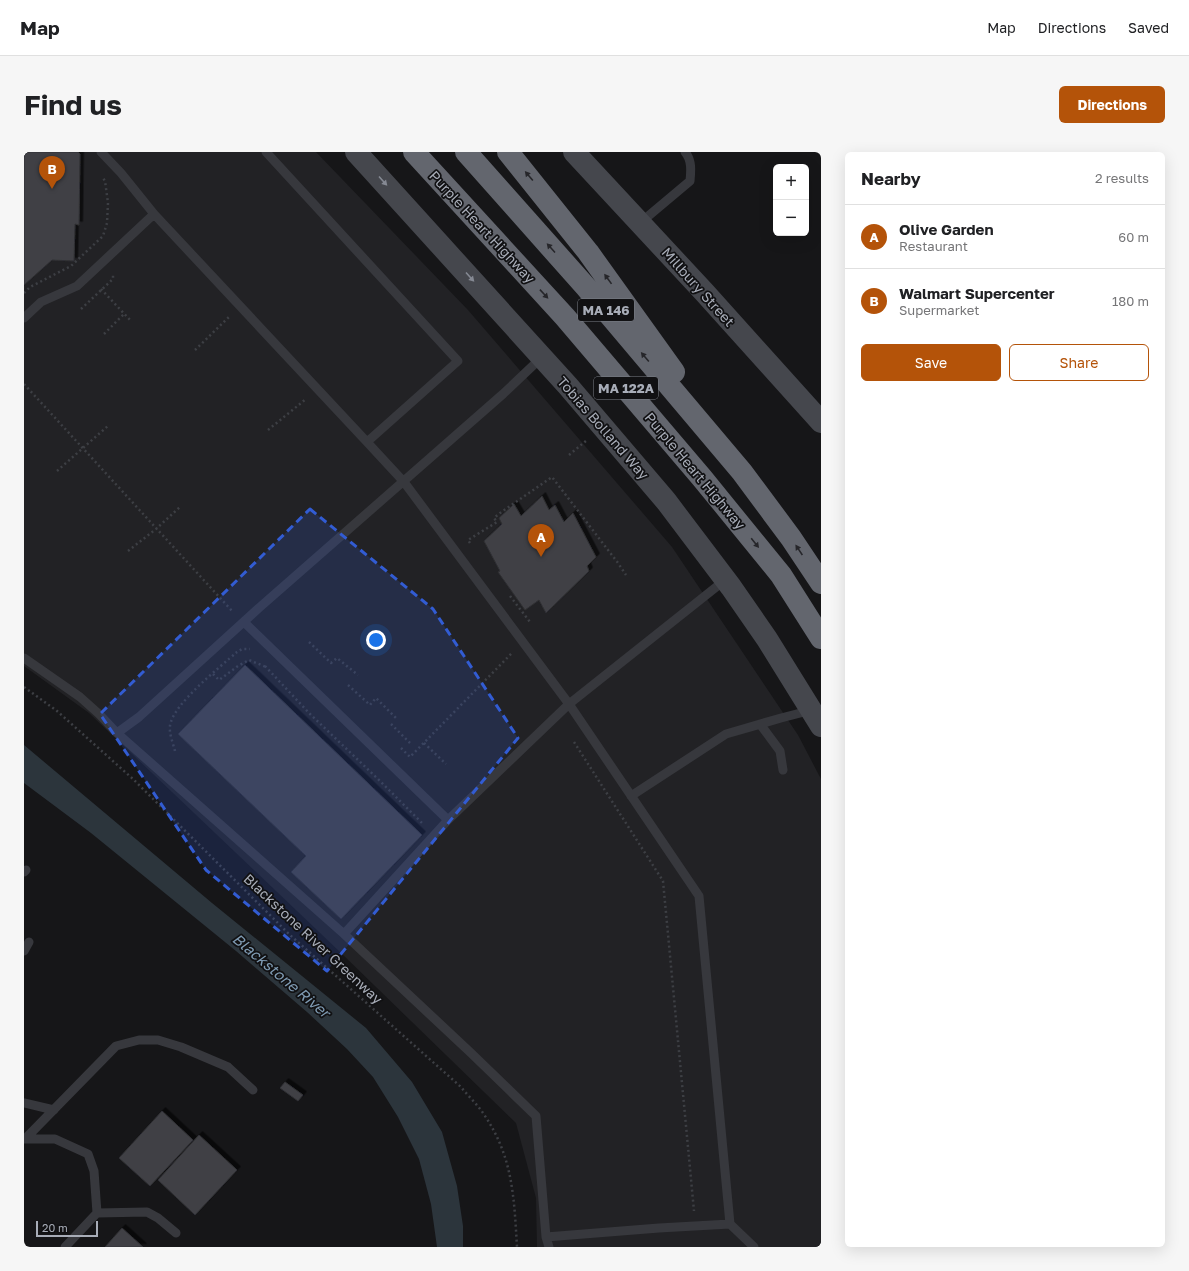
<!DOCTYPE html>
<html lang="en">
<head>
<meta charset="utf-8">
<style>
  :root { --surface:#fff; --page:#f6f6f6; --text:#202124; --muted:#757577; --line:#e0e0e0; --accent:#b45309 }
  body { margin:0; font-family:"Golos Text",sans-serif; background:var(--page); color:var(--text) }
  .controls { position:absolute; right:12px; top:12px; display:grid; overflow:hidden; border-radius:6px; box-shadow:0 4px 16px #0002 }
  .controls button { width:36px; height:36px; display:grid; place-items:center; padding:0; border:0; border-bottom:1px solid var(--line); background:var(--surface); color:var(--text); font:20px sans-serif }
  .scale { position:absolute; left:12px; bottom:10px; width:62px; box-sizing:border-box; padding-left:4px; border:2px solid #a8adb8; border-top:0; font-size:11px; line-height:14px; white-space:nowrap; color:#a8adb8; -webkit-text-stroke:3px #111113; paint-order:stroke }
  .you { position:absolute; left:352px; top:488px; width:14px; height:14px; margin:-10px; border:3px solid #fff; border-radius:50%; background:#1a73e8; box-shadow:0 0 0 6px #1a73e833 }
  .badge { display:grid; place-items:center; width:26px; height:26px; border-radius:50%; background:var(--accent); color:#fff; font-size:13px; font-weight:700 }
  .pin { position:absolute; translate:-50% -33px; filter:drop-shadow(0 1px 2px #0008) }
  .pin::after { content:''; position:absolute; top:21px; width:14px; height:12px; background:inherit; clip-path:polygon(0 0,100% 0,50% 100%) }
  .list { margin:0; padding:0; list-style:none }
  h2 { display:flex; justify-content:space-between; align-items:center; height:52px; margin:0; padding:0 16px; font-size:17px }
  h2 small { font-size:13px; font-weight:400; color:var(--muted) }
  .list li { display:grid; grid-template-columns:26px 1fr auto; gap:12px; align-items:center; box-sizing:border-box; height:64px; padding:0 16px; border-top:1px solid var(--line) }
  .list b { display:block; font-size:15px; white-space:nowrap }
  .list p { margin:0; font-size:13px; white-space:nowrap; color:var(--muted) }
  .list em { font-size:13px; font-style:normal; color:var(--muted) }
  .actions { display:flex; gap:8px; padding:12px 16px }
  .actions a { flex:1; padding:9px 0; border:1px solid var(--accent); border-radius:6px; text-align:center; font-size:14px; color:var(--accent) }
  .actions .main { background:var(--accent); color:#fff }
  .map { position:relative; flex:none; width:797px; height:1095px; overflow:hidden; border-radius:6px }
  header { display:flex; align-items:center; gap:24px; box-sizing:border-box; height:56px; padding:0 20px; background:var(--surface); border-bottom:1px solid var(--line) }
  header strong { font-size:19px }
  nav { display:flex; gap:22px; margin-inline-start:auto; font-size:14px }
  .intro { display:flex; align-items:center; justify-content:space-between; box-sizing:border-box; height:96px; padding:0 24px }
  h1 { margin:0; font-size:28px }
  .button { padding:10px 18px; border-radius:6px; background:var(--accent); color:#fff; font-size:14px; font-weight:700 }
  main { display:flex; gap:24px; padding:0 24px }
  aside { flex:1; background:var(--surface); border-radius:6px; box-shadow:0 4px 16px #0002 }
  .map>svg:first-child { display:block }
  .built { fill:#222225 }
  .water { fill:#2c353c }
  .building { fill:#404145; stroke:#303034; filter:url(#shadow) }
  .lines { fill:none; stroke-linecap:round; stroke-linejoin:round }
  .path { stroke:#3d3f44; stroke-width:2.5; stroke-dasharray:2 3; stroke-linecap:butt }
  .lane { stroke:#37383d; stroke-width:9 }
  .secondary { stroke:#45474d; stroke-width:22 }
  .highway { stroke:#63666e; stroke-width:22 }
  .oneway { fill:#26262a }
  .oneway2 { fill:#858993 }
  .marked { fill:#325cd3; fill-opacity:0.2; stroke:#325cd3; stroke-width:3; stroke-dasharray:8 5; stroke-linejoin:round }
  .labels { text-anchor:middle; stroke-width:3.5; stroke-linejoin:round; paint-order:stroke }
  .shield { fill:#111113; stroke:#7b7e86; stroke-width:1 }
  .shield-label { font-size:13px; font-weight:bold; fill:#a8adb8 }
  .street-label { font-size:14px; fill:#a8adb8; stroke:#111113 }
  .water-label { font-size:15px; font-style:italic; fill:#7f9bb3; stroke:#111113 }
</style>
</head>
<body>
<header>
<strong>Map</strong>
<nav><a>Map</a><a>Directions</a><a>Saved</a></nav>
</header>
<div class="intro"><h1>Find us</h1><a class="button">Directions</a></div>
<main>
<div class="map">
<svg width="797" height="1095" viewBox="0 0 797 1095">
  <defs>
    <filter id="shadow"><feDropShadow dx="3.5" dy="-3.5" stdDeviation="0" flood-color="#0009"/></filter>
  </defs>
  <rect width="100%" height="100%" fill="#161618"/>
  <!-- built -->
  <path class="built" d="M 0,0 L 292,0 L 444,158 L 648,395 L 774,583 L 797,627 L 797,1095 L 513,1095 L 512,1046 L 492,971 L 316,800 L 65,561 L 0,514 Z"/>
  <!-- water -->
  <path class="water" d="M 0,593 L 188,751 L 342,876 L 388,930 L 418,980 L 433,1034 L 439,1074 L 439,1095 L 413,1095 L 407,1052 L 395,1007 L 374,965 L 349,925 L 323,897 L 283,860 L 212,799 L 67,681 L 0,631 Z"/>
  <!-- building -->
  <path class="building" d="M 0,0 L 54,0 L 56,2 L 55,73 L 51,72 L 50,109 L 28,108 L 0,133 Z
    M 518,344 L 525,358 L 531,353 L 540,370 L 549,361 L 572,405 L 563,414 L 565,419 L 522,461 L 515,448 L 501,458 L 474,420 L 476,419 L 460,389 L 478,372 L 475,366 L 490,352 L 497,364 Z
    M 221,513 L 398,683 L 317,767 L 267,720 L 282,704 L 154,582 Z
    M 261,930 L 279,943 L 274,949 L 256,936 Z
    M 138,959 L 169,988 L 126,1034 L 95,1006 Z
    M 175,983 L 213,1018 L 171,1063 L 134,1028 Z
    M 98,1076 L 119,1095 L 81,1095 Z"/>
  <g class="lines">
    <!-- path -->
    <path class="path" d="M 77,137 L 107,169
      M 0,141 L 6,135 L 47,114 L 79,84 L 83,71 L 84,51 L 81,29 L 79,26
      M 57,157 L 89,127 L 89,123
      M 80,182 L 100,162
      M 171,198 L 206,164
      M 0,232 L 209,460
      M 244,278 L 282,247
      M 545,303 L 563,288
      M 33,319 L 85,273
      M 446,391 L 444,388 L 473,370 L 470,366 L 476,361 L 528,325 L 594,411 L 602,423
      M 104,399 L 132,377 L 157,354
      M 486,444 L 506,470
      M 285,490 L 307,511 L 313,506 L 334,523
      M 241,514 L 286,562 L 355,628 L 400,673
      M 189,522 L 195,528 L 214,514 L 225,508 L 242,515
      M 324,533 L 346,553 L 352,546 L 372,566
      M 0,535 L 33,559 L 109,627 L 266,783 L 437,935 C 444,944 453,952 459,961 C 489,1004 490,1045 493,1095
      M 367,572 L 386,591
      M 550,590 L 639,729 L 670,1059
      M 400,591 L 422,612
      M 377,596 L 386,605 L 488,501 L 489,502
      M 151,599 C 149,591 145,582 146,574 C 148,553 196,515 213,500 L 218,497 L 226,497"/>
    <!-- lane -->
    <path class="lane" d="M 242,0 L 434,209 L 343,290 L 380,330 L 545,552 L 701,428
      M 130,62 L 343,290
      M 616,71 L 666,29 C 667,19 668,8 661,0
      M 0,166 L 17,150 L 53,134 L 130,62 L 97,21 L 77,0
      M 220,470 L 424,668 L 545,552 L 675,744 L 706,1072 L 730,1095
      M 0,506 L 56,545 L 75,562 L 93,581 L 320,782
      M 736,572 L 756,599 L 759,618
      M 93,581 L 115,565 L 236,455 L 479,242 L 518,205
      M 607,644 L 702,582 L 757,566 L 788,558
      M 424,668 L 320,782 L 447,901 L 512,964 L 522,1085 L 525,1095
      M 0,720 L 2,718
      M 0,799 L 5,790
      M 0,951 L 30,958
      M 0,987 L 31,987 L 64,1002 L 70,1019 L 73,1061 L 41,1095
      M 1,987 L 92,894 L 115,888 L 134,888 L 157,895 L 204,915 L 229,938
      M 73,1061 L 123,1060 L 134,1066 L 152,1081
      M 522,1085 L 635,1076 L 706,1072"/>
    <!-- secondary -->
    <path class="secondary" d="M 332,0 L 544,234 L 642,349 L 707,435 L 743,487 L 797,574
      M 550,0 L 681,141 L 797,270"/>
    <!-- highway -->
    <path class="highway" d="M 390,0 L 541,165 L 678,326 L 757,423 L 797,486
      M 442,0 L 561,134 L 718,320 L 767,386 L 797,431
      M 484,0 L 564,100 L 650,220"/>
  </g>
  <!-- one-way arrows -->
  <defs><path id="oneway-solid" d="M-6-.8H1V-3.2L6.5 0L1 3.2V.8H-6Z"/></defs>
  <g class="oneway">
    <use href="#oneway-solid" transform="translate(505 24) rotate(-130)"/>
    <use href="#oneway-solid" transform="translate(527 96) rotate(-132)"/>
    <use href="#oneway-solid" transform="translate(584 127) rotate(-126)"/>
    <use href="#oneway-solid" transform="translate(520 142) rotate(47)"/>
    <use href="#oneway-solid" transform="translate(621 205) rotate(-130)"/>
    <use href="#oneway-solid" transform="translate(731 391) rotate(51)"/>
    <use href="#oneway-solid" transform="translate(775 398) rotate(-124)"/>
  </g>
  <g class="oneway2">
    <use href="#oneway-solid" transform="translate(359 29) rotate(48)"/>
    <use href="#oneway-solid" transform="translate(446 125) rotate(48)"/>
  </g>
  <!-- marked area -->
  <path class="marked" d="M 286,357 L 409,457 L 494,586 L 303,819 L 182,718 L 76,562 Z"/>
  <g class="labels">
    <!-- shield labels -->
    <g class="shield">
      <rect x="554" y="147" width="56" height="22" rx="3"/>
      <rect x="570" y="225" width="64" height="22" rx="3"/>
    </g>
    <g class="shield-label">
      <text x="582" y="163">MA 146</text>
      <text x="602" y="241">MA 122A</text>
    </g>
    <!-- street labels -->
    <g class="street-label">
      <text transform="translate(458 75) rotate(47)" y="5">Purple Heart Highway</text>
      <text transform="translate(674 135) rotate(48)" y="5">Millbury Street</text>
      <text transform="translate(579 276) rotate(49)" y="5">Tobias Bolland Way</text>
      <text transform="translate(671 319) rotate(50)" y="5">Purple Heart Highway</text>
      <text transform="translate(289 787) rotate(43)" y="5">Blackstone River Greenway</text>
    </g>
    <!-- water labels -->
    <g class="water-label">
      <text transform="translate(257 824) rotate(40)" y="5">Blackstone River</text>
    </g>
  </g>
</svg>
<div class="controls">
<button>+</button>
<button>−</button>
</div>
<div class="scale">20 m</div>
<div class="you"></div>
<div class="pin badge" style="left:517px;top:405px">A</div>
<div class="pin badge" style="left:28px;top:37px">B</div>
</div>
<aside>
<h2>Nearby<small>2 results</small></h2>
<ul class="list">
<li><span class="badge">A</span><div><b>Olive Garden</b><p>Restaurant</p></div><em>60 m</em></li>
<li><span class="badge">B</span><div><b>Walmart Supercenter</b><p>Supermarket</p></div><em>180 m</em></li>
</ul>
<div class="actions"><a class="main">Save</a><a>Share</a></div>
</aside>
</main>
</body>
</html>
